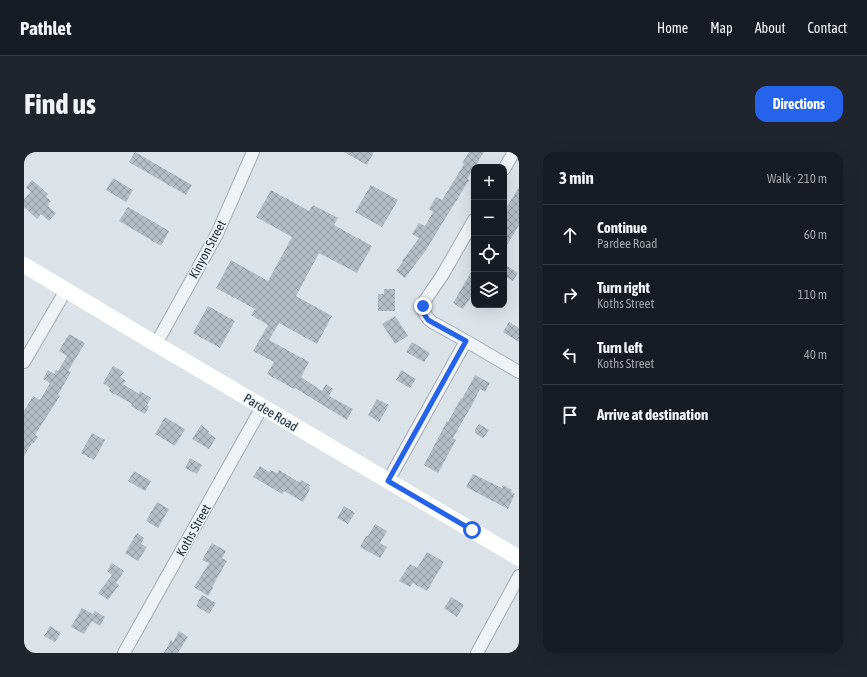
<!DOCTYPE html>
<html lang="en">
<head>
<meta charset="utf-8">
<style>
  :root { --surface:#171b24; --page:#20242c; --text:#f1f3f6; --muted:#9ea1a6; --line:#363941; --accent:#2563eb }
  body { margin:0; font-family:"Asap Condensed",sans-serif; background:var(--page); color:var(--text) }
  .controls { position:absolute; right:12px; top:12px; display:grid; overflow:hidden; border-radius:8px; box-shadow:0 4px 16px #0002 }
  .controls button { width:36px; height:36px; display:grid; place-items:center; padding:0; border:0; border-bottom:1px solid var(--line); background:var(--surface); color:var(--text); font:20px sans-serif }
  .stop { position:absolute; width:12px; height:12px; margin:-9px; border:3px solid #2563eb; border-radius:50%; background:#fff }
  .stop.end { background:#2563eb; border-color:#fff; box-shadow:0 1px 4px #0008 }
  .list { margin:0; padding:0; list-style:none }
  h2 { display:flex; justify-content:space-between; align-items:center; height:52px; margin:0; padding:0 16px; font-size:17px }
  h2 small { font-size:13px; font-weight:400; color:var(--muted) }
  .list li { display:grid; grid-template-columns:26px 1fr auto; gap:12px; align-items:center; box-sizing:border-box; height:60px; padding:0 16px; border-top:1px solid var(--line) }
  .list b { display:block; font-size:15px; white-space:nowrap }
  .list p { margin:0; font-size:13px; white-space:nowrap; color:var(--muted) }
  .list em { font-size:13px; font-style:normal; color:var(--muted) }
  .icon { flex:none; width:22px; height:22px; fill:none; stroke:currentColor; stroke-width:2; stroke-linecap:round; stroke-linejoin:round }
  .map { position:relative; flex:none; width:495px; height:501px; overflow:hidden; border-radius:12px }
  header { display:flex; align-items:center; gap:24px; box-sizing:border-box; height:56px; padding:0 20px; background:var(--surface); border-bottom:1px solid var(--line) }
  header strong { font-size:19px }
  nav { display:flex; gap:22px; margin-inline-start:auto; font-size:14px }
  .intro { display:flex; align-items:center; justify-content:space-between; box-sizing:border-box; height:96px; padding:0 24px }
  h1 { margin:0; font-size:28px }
  .button { padding:10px 18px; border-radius:12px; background:var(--accent); color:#fff; font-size:14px; font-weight:700 }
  main { display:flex; gap:24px; padding:0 24px }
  aside { flex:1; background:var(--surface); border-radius:12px; box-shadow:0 4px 16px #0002 }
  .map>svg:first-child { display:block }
  .building { fill:url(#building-cross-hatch) }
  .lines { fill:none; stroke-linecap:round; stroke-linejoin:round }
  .street-casing { stroke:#a1abb2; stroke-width:14 }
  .street { stroke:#eff3f6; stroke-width:12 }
  .secondary { stroke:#fff; stroke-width:16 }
  .route { stroke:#2563eb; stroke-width:5 }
  .labels { text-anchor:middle; stroke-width:3; stroke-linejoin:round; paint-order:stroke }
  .street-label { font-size:13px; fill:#25343f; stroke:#ecf2f5 }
</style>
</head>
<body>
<header>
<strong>Pathlet</strong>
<nav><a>Home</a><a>Map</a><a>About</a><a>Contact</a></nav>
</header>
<div class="intro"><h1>Find us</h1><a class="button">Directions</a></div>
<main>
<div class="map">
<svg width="495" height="501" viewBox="0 0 495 501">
  <defs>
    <pattern id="building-cross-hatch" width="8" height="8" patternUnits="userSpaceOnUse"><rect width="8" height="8" fill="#b3bdc5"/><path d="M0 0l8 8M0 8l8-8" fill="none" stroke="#919aa1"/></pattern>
  </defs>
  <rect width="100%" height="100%" fill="#dce3e8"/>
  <!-- building -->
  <path class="building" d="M 111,0 L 168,33 L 162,43 L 105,10 Z
    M 320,0 L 350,0 L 343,13 Z
    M 445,0 L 460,0 L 443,27 L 445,28 L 402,98 L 381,126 L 372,119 L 379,109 L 378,109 L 395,86 L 388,82 L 395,71 L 401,74 L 409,60 L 405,57 L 412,45 L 418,48 L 420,45 L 440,12 L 438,11 Z
    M 89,26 L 109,38 L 102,50 L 82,38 Z
    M 8,28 L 24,42 L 22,45 L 27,49 L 24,52 L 25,53 L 24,54 L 32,61 L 25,69 L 17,62 L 13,67 L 0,55 L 0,47 L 7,40 L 2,35 Z
    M 347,33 L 374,48 L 358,75 L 331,60 Z
    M 495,35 L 495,73 L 480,98 L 480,65 L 484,59 L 481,58 Z
    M 247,38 L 285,59 L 289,53 L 314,66 L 310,73 L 348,94 L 333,121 L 295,101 L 272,144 L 308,164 L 293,192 L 255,171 L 245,188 L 285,210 L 277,225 L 298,239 L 302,232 L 309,237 L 305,244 L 329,257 L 323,268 L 271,236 L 270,237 L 243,222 L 250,210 L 229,199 L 244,173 L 227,163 L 231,157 L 192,136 L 207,108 L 244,129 L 268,85 L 232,65 Z
    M 104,55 L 145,79 L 137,94 L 95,69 Z
    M 480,112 L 494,121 L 489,129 L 480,124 Z
    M 450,115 L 450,140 L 439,157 L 429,151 Z
    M 360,137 L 371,137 L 371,159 L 354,159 L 354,142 L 360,142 Z
    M 184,154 L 211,169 L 196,196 L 169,181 Z
    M 371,164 L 384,184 L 371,192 L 358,172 Z
    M 485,170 L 495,176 L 495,190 L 479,180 Z
    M 45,182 L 61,191 L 44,219 L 47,220 L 34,243 L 36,244 L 11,283 L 14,285 L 9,292 L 8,291 L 0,304 L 0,259 L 9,244 L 16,248 L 26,231 L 19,227 L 24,218 L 30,222 L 32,218 L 34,219 L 43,204 L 35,199 Z
    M 388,190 L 406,201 L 400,210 L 382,200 Z
    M 89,214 L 100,220 L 96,225 L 102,229 L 99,232 L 115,242 L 116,239 L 127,246 L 123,253 L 125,255 L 121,262 L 107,254 L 108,252 L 85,239 L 86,236 L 79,231 Z
    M 377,218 L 392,227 L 386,236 L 372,228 Z
    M 451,223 L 466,231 L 461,240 L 456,237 L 448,253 L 429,286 L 432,288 L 414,321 L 400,313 L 423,269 L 424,270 L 437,246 L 438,247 Z
    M 353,247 L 365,253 L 355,270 L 344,263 Z
    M 141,265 L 161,277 L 151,294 L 131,282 Z
    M 455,272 L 465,278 L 459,286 L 451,281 L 451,278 Z
    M 177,273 L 185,279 L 184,281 L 192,286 L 185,297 L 168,287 Z
    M 68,281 L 81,288 L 70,308 L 57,301 Z
    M 166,306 L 178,313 L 173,322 L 161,316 Z
    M 236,314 L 245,320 L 247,318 L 253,321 L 255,318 L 273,329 L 276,330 L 277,328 L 286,333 L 285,335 L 286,337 L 279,350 L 260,339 L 258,342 L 229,325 Z
    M 110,319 L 127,329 L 121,339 L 104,329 Z
    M 449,322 L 478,336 L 479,333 L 488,338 L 487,340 L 491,342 L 484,357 L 442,335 Z
    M 133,350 L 145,357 L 134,376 L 122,369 Z
    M 320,354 L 331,361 L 324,372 L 313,366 Z
    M 351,372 L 363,379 L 356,391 L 363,395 L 356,406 L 336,395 L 342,384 L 344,384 Z
    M 113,381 L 120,386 L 117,392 L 123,395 L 114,409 L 101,401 Z
    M 188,391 L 202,399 L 198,406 L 203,409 L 188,435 L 189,436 L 184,444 L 170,435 L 185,411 L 178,408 Z
    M 403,400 L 420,410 L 403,439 L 389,431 L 386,435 L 375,429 L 386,412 L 393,416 Z
    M 88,411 L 100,419 L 92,431 L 95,433 L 84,448 L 74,441 L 88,423 L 83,419 Z
    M 178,443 L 192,451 L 185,462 L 172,454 Z
    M 427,445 L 440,453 L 433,465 L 420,456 Z
    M 58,456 L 69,462 L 71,459 L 81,465 L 76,474 L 68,469 L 60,482 L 47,475 Z
    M 26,474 L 37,481 L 31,490 L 20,484 Z
    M 155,479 L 164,485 L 154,501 L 140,501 L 147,488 L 149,490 Z"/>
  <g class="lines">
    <defs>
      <path id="street" d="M 480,17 L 490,0
        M 450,68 L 419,122 L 400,150 C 398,159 401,165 408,170 L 442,189 L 495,220
        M 132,192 L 193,82 L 229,0
        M 0,210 L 42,138
        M 364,329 L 442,189
        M 100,501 L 238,255
        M 453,501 L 495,424"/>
    </defs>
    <!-- street casing -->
    <use href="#street" class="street-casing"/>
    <!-- street -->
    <use href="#street" class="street"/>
    <!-- secondary -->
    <path class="secondary" d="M 0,113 L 132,192 L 495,406"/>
  </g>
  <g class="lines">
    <!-- route -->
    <path class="route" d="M 399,154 L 399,160 L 404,168 L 442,189 L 364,329 L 448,378"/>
  </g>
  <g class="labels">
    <!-- street labels -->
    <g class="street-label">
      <text transform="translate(183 97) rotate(-62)" y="5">Kinyon Street</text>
      <text transform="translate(247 260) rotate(31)" y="5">Pardee Road</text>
      <text transform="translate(169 378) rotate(-61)" y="5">Koths Street</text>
    </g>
  </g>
</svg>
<div class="controls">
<button>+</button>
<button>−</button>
<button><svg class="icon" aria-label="locate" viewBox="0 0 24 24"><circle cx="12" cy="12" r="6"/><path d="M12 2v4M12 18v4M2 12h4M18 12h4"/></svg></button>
<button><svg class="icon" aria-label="layers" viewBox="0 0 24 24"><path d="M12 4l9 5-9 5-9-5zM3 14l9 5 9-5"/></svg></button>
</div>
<div class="stop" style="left:448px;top:378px"></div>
<div class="stop end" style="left:399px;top:154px"></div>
</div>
<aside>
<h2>3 min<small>Walk · 210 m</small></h2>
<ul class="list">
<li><svg class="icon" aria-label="ahead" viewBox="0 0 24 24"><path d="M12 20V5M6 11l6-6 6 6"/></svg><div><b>Continue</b><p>Pardee Road</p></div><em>60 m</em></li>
<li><svg class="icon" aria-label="right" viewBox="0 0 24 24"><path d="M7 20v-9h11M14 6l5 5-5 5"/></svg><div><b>Turn right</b><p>Koths Street</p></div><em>110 m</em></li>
<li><svg class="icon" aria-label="left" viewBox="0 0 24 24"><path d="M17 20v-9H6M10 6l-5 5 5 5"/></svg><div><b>Turn left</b><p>Koths Street</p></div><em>40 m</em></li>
<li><svg class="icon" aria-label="arrive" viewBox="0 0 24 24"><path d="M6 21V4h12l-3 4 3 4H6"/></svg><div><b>Arrive at destination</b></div></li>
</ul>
</aside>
</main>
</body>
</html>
